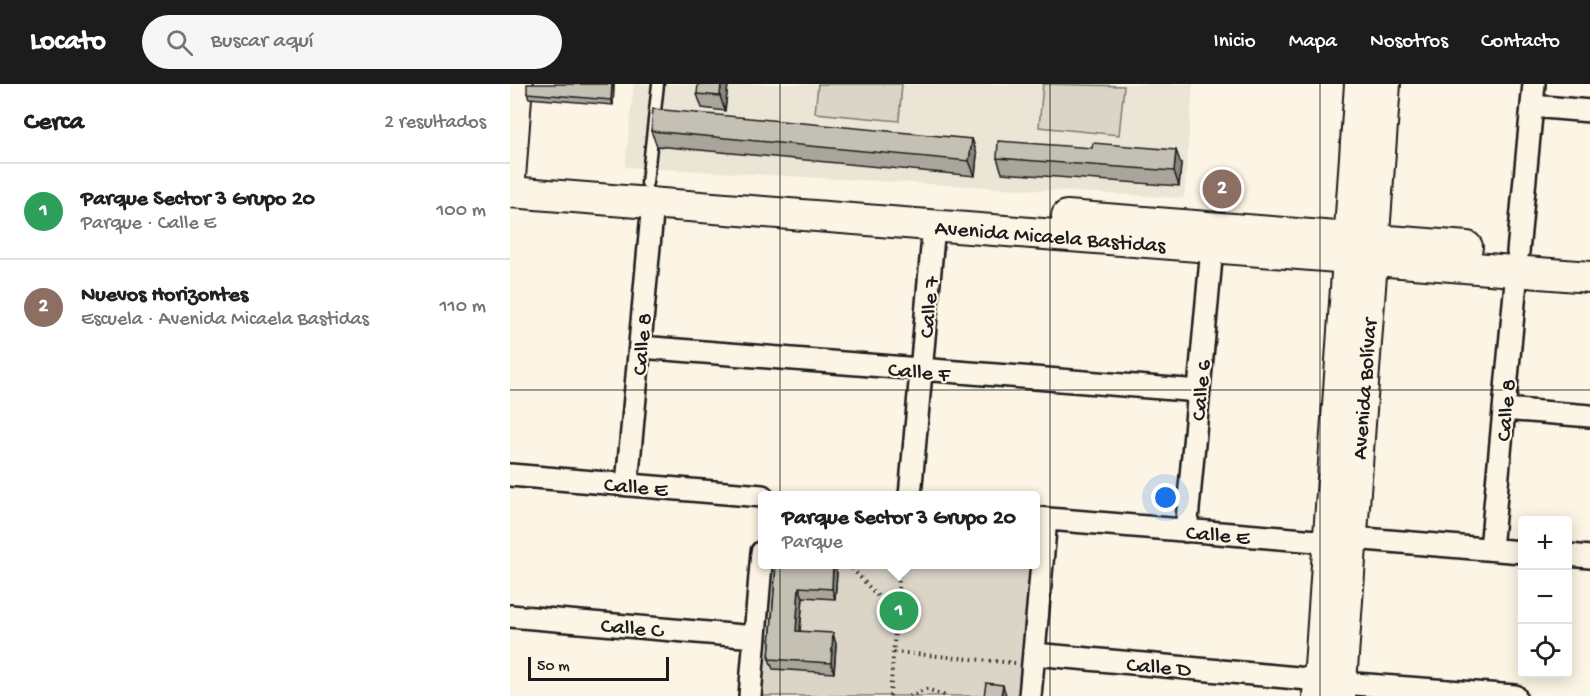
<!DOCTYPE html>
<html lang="es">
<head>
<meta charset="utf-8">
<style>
  :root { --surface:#fff; --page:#f6f6f6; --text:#202124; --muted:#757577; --line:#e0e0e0; --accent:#1c1c1c }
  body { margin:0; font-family:"Gochi Hand",sans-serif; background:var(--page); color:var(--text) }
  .controls { position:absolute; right:18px; bottom:18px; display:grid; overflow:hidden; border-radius:6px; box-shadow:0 3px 15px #0003 }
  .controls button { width:54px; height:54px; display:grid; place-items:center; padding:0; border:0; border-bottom:2px solid var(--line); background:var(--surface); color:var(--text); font:30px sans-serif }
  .scale { position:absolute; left:18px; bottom:15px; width:141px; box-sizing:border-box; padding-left:6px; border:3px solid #1c1c1c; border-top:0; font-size:16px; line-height:21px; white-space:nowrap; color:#1c1c1c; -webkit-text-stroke:4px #fcf5e5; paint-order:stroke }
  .you { position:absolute; left:656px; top:414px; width:21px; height:21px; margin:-15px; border:4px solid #fff; border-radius:50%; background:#1a73e8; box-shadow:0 0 0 9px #1a73e833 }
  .badge { display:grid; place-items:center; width:39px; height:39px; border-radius:50%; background:var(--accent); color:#fff; font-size:20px; font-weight:700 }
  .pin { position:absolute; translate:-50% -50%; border:3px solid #fff; box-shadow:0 2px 6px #0006 }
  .popup { position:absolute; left:248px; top:407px; width:282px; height:78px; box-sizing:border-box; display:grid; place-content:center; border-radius:6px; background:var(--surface); filter:drop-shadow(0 2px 4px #0005); font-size:20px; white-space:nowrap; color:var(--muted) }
  .popup b { font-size:22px; color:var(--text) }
  .popup::after { content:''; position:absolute; left:50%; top:100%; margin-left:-12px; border:12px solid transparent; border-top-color:var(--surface) }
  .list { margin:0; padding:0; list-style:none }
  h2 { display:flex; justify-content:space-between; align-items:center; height:78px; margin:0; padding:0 24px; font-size:26px }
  h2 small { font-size:20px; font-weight:400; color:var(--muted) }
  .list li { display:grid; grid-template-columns:39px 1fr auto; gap:18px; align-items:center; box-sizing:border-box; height:96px; padding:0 24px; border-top:2px solid var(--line) }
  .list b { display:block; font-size:22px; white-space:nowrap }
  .list p { margin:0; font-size:20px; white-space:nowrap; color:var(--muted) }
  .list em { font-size:20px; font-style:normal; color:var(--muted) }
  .icon { flex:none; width:33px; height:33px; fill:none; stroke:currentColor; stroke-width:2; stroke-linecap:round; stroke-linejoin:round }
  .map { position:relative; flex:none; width:1080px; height:612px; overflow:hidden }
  header { display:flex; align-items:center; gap:36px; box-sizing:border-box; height:84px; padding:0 30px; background:var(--accent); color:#fff }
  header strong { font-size:28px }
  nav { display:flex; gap:33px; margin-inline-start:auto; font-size:21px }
  .search { width:420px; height:54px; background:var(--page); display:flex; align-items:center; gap:15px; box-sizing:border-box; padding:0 21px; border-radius:33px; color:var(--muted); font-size:22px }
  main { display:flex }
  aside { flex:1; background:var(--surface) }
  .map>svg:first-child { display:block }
  .built { fill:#ebe5d6 }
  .green { fill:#dbd5c8; stroke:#7c7872; stroke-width:1.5 }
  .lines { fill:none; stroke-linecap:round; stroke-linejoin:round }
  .lane-casing { stroke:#1c1c1c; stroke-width:15 }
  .street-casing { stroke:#1c1c1c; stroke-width:26 }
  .secondary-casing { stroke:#1c1c1c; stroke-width:34 }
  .path { stroke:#1c1c1c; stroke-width:4; stroke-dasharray:1.5 4.5; stroke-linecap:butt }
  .lane { stroke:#fcf5e5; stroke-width:10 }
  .street { stroke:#fcf5e5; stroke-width:21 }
  .secondary { stroke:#fcf5e5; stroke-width:30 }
  .wall { fill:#a9a59a; stroke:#1c1c1c; stroke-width:1.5 }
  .shaded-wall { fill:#89867d; stroke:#1c1c1c; stroke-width:1.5 }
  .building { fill:#c4c0b3; stroke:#1c1c1c; stroke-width:1.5 }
  .grid { fill:none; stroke:#1c1c1c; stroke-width:1.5; stroke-opacity:0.55 }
  .labels { text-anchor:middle; stroke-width:4.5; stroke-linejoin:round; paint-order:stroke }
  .street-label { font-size:22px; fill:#1c1c1c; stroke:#fcf5e5 }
</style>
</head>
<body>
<header>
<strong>Locato</strong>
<div class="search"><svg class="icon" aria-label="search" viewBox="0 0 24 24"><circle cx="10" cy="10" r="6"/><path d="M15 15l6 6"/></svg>Buscar aquí</div>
<nav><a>Inicio</a><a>Mapa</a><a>Nosotros</a><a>Contacto</a></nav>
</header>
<main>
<aside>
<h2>Cerca<small>2 resultados</small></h2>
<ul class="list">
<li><span class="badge" style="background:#2e9e5b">1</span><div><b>Parque Sector 3 Grupo 20</b><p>Parque · Calle E</p></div><em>100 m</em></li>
<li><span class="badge" style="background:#8d6e63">2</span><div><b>Nuevos Horizontes</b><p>Escuela · Avenida Micaela Bastidas</p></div><em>110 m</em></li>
</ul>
</aside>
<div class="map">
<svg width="1080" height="612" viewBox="0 0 1080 612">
  <rect width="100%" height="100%" fill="#fcf5e5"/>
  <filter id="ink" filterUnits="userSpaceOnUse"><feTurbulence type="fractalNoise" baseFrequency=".0167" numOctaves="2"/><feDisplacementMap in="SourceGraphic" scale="12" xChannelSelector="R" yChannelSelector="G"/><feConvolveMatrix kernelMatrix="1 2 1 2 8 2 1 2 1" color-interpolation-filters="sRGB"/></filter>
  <g filter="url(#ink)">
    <!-- built -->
    <path class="built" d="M 124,0 L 683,0 L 674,114 L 115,83 Z"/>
    <!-- green -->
    <path class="green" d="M 308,0 L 392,0 L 389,37 L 305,29 Z
      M 533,0 L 614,2 L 609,51 L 529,43 Z
      M 526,480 L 514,612 L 250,612 L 259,481 Z"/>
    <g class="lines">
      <defs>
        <path id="lane" d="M 137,99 L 148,0"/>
        <path id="street" d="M 1022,22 L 1080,27
          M 1008,168 L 1024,0
          M 130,263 L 689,307
          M 994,325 L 1080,332
          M 0,391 L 252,412
          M 117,400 L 143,119
          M 400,412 L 424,141
          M 526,434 L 819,458
          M 676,447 L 702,164
          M 842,454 L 1012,468
          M 981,465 L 1007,187
          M 1058,471 L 1080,473
          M 0,532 L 245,553
          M 524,570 L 809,596
          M 831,599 L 1005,612
          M 240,612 L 252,468
          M 520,612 L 536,435"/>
        <g id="secondary">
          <path d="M 0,94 L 7,0"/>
          <path id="s1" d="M 0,108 L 1080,193"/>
          <path d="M 557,132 L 957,163"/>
          <path d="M 808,612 L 850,0"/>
          <path id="s2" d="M 830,612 L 875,0"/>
        </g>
      </defs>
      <!-- lane casing -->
      <use href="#lane" class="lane-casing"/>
      <!-- street casing -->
      <use href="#street" class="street-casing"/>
      <!-- secondary casing -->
      <use href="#secondary" class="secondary-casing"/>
      <!-- path -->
      <path class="path" d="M 338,480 L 386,532
        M 384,568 L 505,579
        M 380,612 L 390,480
        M 399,612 L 417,605 L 436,612"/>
      <!-- lane -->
      <use href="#lane" class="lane"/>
      <!-- street -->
      <use href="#street" class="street"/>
      <!-- secondary -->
      <use href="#secondary" class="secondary"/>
    </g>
    <!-- wall -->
    <path class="wall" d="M 104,0 L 103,21 L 19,14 L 17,9 Z
      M 218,0 L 215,27 L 192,24 L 187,10 Z
      M 141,47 L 462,55 L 467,70 L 465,92 L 147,62 Z
      M 487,74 L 671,80 L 669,102 L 492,89 Z
      M 266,480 L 327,489 L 325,515 L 293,513 L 290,547 L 326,560 L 324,589 L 263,585 L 259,575 Z"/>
    <!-- shaded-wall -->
    <path class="shaded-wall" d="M 102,0 L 104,0 L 103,21 L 101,16 Z
      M 211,0 L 218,0 L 215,27 L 210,12 Z
      M 462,55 L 467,70 L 465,92 L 459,77 Z
      M 666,66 L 671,80 L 669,102 L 664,87 Z
      M 323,480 L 327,489 L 325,515 L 322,505 Z
      M 289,503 L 293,513 L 289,557 L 286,547 Z
      M 323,549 L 326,560 L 324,589 L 321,579 Z
      M 493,601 L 496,611 L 496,612 L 491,612 Z"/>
    <!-- building -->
    <path class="building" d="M 17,0 L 102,0 L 101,16 L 17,9 Z
      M 188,0 L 211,0 L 210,12 L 187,10 Z
      M 143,25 L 462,55 L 459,77 L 141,47 Z
      M 488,57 L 582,64 L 583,59 L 666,66 L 664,87 L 487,74 Z
      M 266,480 L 323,480 L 322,505 L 289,503 L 286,547 L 323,549 L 321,579 L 259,575 Z
      M 476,599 L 493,601 L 491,612 L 474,612 Z"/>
  </g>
  <!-- grid -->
  <path class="grid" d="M 270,0 L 270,612M 540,0 L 540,612M 810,0 L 810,612M 0,306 L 1080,306"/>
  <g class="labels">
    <!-- street labels -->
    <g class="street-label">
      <text dy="8" stroke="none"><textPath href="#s1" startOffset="542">Avenida Micaela Bastidas</textPath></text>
      <text transform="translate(417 223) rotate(-85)" y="8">Calle 7</text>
      <text transform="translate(130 260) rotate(-85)" y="8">Calle 8</text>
      <text transform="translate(409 286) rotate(5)" y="8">Calle F</text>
      <text transform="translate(689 306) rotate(-85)" y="8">Calle 6</text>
      <text dy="8" stroke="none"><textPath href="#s2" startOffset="308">Avenida Bolívar</textPath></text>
      <text transform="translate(994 326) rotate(-85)" y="8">Calle 8</text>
      <text transform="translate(126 401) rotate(5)" y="8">Calle E</text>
      <text transform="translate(708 449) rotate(5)" y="8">Calle E</text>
      <text transform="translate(122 542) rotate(5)" y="8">Calle C</text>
      <text transform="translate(649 581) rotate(5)" y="8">Calle D</text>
    </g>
  </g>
</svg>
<div class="controls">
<button>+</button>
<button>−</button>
<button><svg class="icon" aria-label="locate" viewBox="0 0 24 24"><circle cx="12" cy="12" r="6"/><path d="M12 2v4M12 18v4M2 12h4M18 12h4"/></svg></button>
</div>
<div class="scale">50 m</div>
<div class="you"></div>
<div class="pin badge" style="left:389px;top:527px;background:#2e9e5b">1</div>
<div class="popup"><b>Parque Sector 3 Grupo 20</b>Parque</div>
<div class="pin badge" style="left:712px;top:105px;background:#8d6e63">2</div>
</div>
</main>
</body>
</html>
